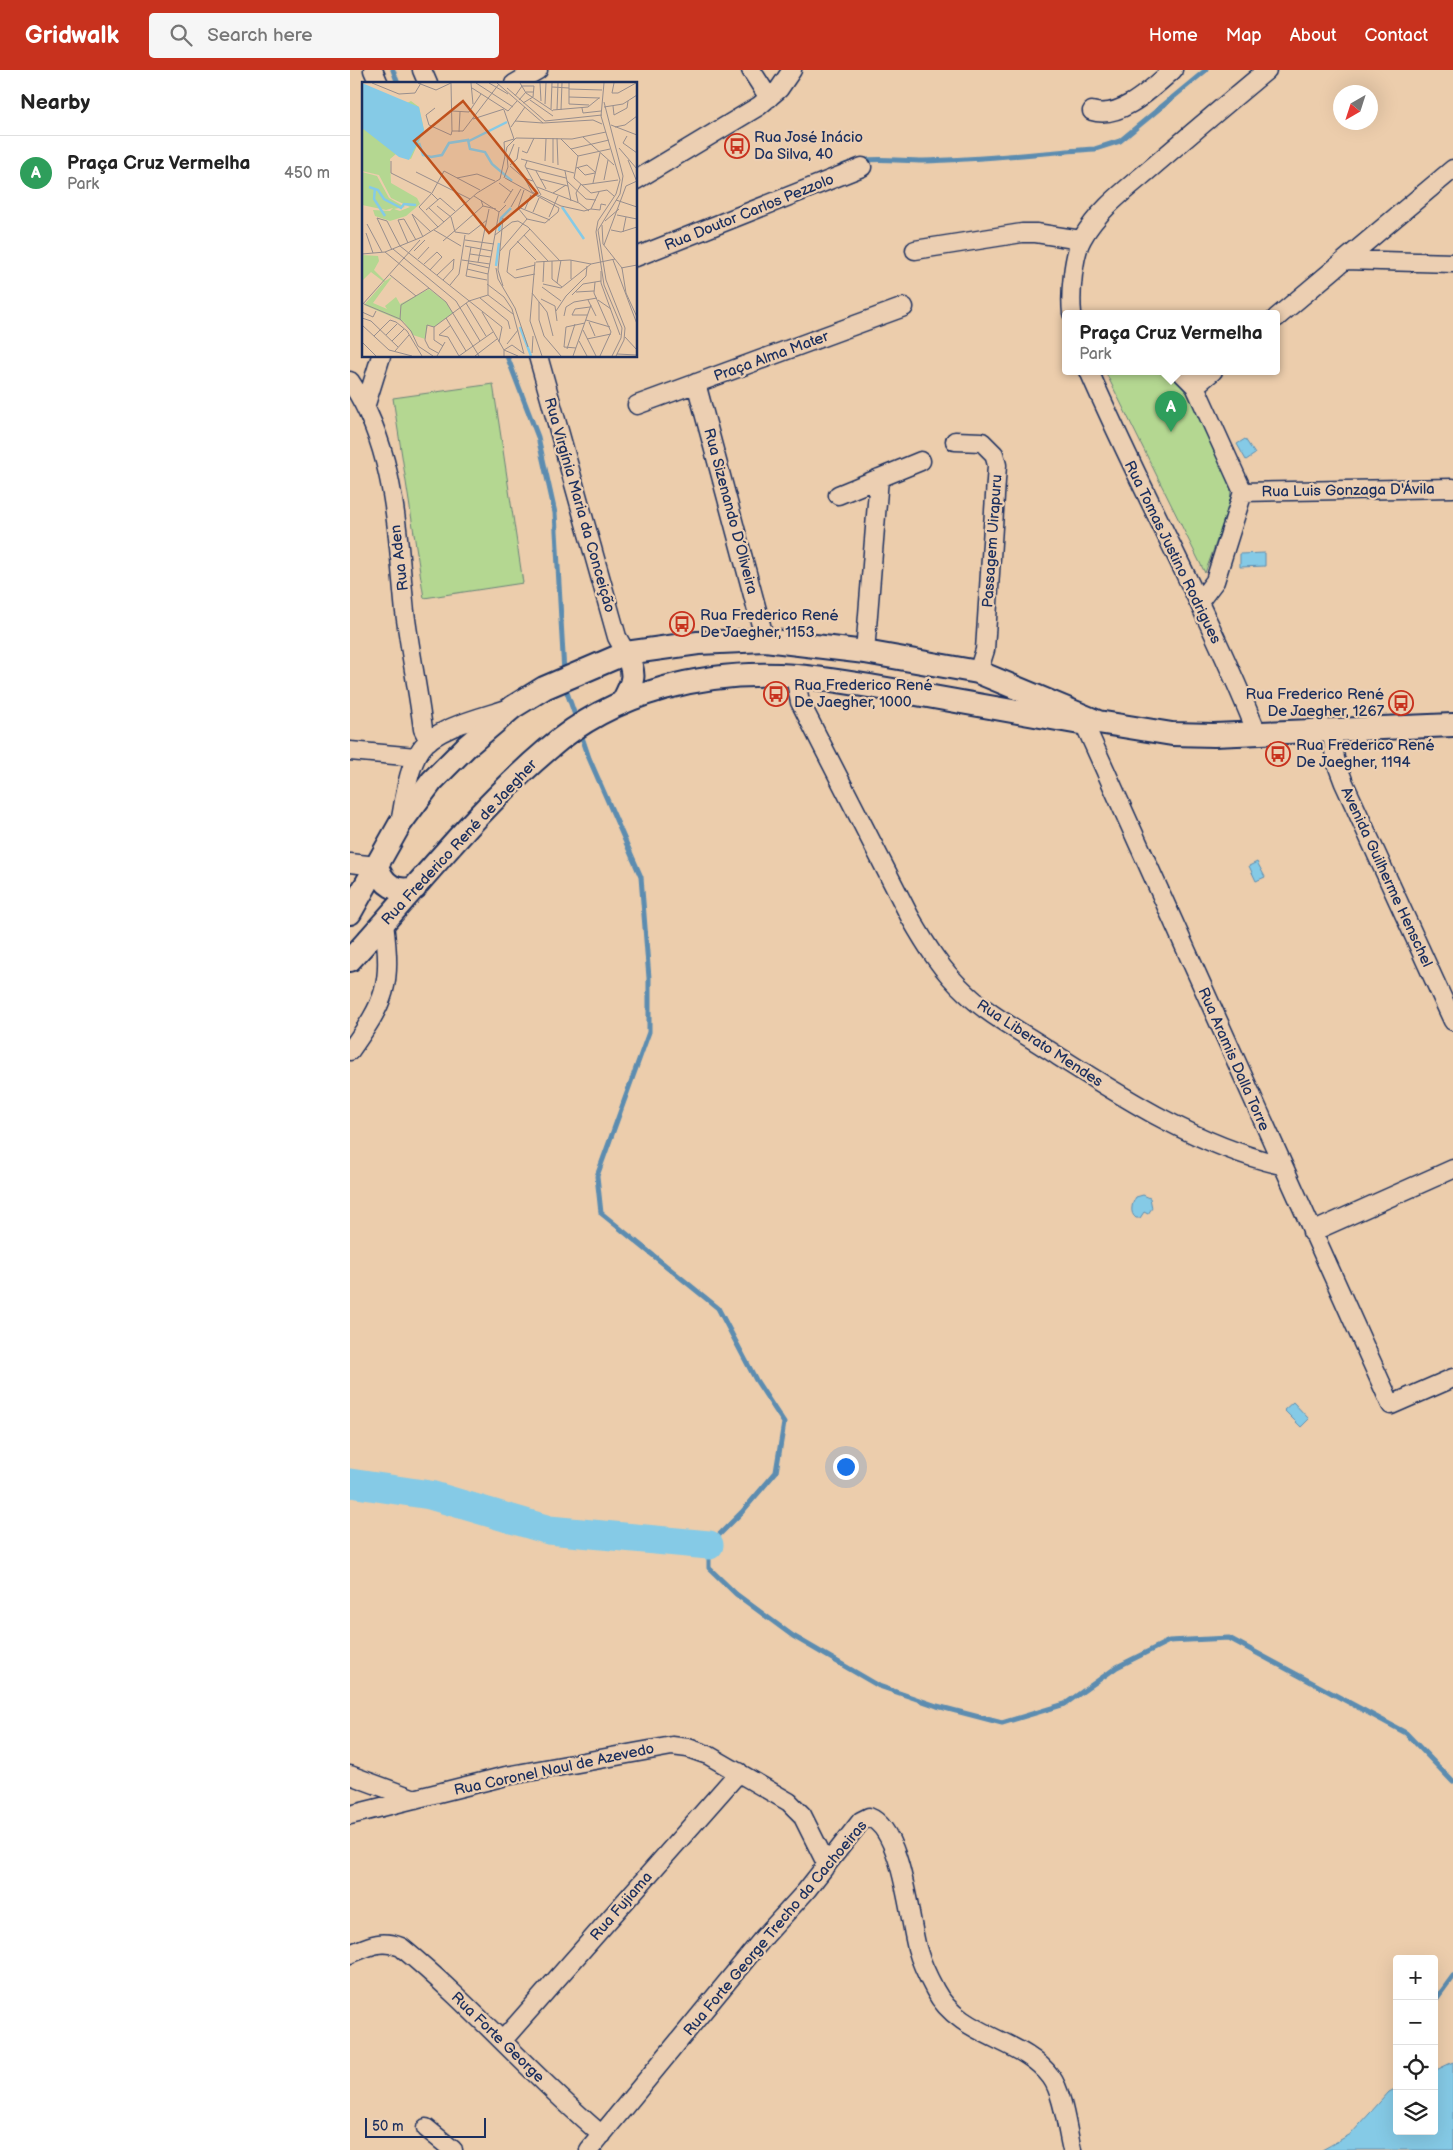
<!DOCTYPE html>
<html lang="en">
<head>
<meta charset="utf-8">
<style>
  :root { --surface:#fff; --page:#f6f6f6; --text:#222; --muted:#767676; --line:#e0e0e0; --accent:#c8321e }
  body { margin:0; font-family:"Balsamiq Sans",sans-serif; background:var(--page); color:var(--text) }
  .controls { position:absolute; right:15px; bottom:15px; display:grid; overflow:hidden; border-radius:5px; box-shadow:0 5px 20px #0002 }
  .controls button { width:45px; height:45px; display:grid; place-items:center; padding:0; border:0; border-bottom:1px solid var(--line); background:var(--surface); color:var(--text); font:25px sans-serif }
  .compass { position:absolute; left:983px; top:15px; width:45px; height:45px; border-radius:50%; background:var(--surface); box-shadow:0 5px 20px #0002; rotate:219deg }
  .scale { position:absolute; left:15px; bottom:12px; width:121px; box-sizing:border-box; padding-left:5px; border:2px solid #1b2f5e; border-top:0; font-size:14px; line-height:18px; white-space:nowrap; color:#1b2f5e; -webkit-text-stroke:4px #eccfb2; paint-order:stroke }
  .you { position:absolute; left:495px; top:1396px; width:18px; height:18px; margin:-12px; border:4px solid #fff; border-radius:50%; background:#1a73e8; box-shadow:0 0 0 8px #1a73e833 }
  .badge { display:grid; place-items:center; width:32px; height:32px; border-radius:50%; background:var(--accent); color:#fff; font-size:16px; font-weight:700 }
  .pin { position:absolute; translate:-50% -41px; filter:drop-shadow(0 1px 2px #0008) }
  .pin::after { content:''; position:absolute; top:26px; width:18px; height:15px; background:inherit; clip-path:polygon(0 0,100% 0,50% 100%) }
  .popup { position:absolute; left:712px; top:240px; width:218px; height:65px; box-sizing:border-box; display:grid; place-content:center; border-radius:5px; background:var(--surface); filter:drop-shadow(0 1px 4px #0005); font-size:16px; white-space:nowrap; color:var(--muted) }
  .popup b { font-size:19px; color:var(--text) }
  .popup::after { content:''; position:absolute; left:50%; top:100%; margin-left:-10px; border:10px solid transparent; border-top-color:var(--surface) }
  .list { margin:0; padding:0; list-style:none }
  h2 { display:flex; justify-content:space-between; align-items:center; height:65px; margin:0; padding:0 20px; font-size:21px }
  h2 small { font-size:16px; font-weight:400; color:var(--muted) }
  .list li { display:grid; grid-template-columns:32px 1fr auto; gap:15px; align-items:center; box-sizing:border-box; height:75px; padding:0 20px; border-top:1px solid var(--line) }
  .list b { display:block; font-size:19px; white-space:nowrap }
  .list p { margin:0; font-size:16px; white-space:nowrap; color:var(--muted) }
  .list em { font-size:16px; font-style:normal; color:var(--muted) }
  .icon { flex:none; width:28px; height:28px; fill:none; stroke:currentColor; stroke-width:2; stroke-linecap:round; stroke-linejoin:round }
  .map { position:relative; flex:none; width:1103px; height:2080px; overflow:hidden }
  header { display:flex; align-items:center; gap:30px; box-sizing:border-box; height:70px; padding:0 25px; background:var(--accent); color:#fff }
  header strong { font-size:24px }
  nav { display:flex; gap:28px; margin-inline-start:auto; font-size:18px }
  .search { width:350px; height:45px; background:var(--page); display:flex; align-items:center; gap:12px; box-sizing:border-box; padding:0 18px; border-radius:5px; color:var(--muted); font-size:19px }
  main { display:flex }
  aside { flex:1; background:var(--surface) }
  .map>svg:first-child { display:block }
  .green { fill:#b4d791; stroke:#688378 }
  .water { fill:#85cae6; stroke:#5b8cb0 }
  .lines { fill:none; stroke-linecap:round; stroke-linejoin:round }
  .stream { stroke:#5b8cb0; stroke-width:5 }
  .river { stroke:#85cae6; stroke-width:29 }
  .minor-casing { stroke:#1b2f5e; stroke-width:21 }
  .major-casing { stroke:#1b2f5e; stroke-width:26 }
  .minor { stroke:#eccfb2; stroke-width:18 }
  .major { stroke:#eccfb2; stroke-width:22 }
  .labels { text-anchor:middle; stroke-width:4.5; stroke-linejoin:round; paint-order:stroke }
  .poi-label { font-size:15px; fill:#1b2f5e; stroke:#eccfb2; text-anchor:start }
  .street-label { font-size:15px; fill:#1b2f5e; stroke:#eccfb2 }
  .inset-river { fill:none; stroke:#85cae6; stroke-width:2.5 }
  .inset-road { fill:none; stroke:#988e8d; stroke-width:1 }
  .view { fill:#bf511c; fill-opacity:0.15; stroke:#bf511c; stroke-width:2.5 }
  .inset-edge { fill:none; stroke:#1b2f5e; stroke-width:2.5 }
</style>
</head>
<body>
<header>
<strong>Gridwalk</strong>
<div class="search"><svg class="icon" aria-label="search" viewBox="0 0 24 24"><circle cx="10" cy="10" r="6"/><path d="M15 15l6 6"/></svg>Search here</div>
<nav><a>Home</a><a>Map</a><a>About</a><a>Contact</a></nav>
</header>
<main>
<aside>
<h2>Nearby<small></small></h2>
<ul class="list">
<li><span class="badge" style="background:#2e9e5b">A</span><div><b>Praça Cruz Vermelha</b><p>Park</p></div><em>450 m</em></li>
</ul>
</aside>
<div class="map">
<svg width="1103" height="2080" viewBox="0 0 1103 2080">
  <rect width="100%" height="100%" fill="#eccdac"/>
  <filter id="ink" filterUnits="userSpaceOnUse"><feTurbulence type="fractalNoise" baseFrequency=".02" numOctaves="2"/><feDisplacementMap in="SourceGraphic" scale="10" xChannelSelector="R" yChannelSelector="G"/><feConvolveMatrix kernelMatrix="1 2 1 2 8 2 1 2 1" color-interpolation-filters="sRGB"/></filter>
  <g filter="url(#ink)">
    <!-- green -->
    <path class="green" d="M 755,301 L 811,301 L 826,310 L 837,323 L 876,400 L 881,418 L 880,434 L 855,503 Z
      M 143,314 L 173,513 L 74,528 L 43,328 Z"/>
    <!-- water -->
    <path class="water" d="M 895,369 L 905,384 L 896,390 L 887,374 Z
      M 915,483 L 915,496 L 890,497 L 890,484 Z
      M 907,792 L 915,807 L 906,811 L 899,796 Z
      M 793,1125 L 800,1128 L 802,1138 L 798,1144 L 794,1142 L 790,1148 L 786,1148 C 779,1143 782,1133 786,1127 Z
      M 943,1332 L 959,1349 L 951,1357 L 934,1340 Z
      M 1103,1992 L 1103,2080 L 972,2080 L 1001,2064 L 1039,2022 L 1047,2018 L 1047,2061 L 1084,2061 L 1084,2001 Z"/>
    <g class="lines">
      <!-- stream -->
      <path class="stream" d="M 43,0 L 48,14
        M 490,97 C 516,85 545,91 573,91 C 630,90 687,83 745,79 L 770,71 L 856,0
        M 157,286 L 188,367 L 205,443 L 214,603
        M 214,614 L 227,651
        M 230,661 L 239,688 L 291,807 L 299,908 L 299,962 L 247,1106 L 251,1143 L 368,1238 L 406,1310 L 434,1353 L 426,1402 L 392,1442 L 359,1475 L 359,1498 L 386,1524 L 443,1566 L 529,1616 L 587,1636 L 652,1653 L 715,1634 L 767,1597 L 819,1571 L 879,1568 L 1056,1663 L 1103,1712
        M 1084,1932 L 1103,1906"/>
      <!-- river -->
      <path class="river" d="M 0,1413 L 80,1425 L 199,1460 L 359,1475"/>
      <defs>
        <path id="minor" d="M 23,0 L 29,14
          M 72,0 L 78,14
          M 401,0 L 419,28
          M 164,14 L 188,0
          M 742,41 C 771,50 803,17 823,0
          M 286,110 L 409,36 L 429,19 L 442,0
          M 565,180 L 672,163 L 686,163 L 731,170
          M 286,187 L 512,97
          M 995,190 L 1103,193
          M 722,243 C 720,225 723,185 732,169 C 749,138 781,116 807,93 C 843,62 880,31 917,0
          M 926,248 L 1103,99
          M 188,286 L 267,567 L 276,583
          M 739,301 C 792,423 857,539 907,663
          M 830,301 L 845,316 L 893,422 L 865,511 L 849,532
          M 0,311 C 46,378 47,464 55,542 C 60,581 68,620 73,659 L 79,671
          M 346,313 L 415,570
          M 845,316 L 863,301
          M 16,334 L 31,286
          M 287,335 L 554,237
          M 605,371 L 632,372 L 644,384 L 647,395 L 635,580 L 628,602
          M 893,422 L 1103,418
          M 488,425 L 571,391
          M 515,582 L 529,408
          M 445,606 L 450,632 L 560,847 C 576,875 592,901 616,923 C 640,946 670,961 697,979 C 771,1026 845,1075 931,1095
          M 729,642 L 1041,1335 L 1103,1308
          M 982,661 L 985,689 L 994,713 L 1103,951
          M 0,681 L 66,687
          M 50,753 C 55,729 57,699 71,679 C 85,658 133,647 157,639
          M 0,793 L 27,796
          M 0,981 C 36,930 42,917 34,853
          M 962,1162 L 1103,1099
          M 0,1705 L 65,1729
          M 0,1745 L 156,1706 L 322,1676 L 338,1678 L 358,1685 L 439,1732 L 452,1745 L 477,1795
          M 0,1884 C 19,1876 31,1869 51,1877 C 122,1935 182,2006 252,2065
          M 153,1970 L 389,1702
          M 76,2058 L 103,2080
          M 239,2080 L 415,1866 L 456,1821 L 511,1751 L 519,1747 C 552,1759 559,1849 567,1878 C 571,1893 578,1907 585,1920 C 610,1968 673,1968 701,2007 C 713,2023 717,2060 722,2080"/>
        <path id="major" d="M 273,631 C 284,611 286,604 276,583
          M 27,796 C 33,815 46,823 65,818
          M 0,843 L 50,754 L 82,711 L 117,676 L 163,637 L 194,618 L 276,583 L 348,573 L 415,570 L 515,582 L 628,602 L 748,652 L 822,664 L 864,665 L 1103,655
          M 0,890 C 65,820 124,742 197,680 C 264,621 357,599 446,606 C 482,609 519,616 555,622 C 613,632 671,642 730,653"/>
      </defs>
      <!-- minor casing -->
      <use href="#minor" class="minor-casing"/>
      <!-- major casing -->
      <use href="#major" class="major-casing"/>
      <!-- minor -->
      <use href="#minor" class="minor"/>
      <!-- major -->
      <use href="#major" class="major"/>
    </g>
  </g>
  <!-- icons -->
  <defs>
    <symbol id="bus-ring" viewBox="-11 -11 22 22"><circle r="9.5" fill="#eccfb2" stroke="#c8321e" stroke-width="1.5"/><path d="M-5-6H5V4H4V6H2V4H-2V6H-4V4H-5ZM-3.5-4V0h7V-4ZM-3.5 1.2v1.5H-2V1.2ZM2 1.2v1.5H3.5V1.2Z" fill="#c8321e"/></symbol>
  </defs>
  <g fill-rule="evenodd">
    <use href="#bus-ring" x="373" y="62" width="28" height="28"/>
    <use href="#bus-ring" x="318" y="540" width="28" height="28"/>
    <use href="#bus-ring" x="412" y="610" width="28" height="28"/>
    <use href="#bus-ring" x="1037" y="619" width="28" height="28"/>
    <use href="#bus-ring" x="914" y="670" width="28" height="28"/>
  </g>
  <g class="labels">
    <!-- poi labels -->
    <g class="poi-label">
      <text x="404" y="72">Rua José Inácio<tspan x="404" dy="17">Da Silva, 40</tspan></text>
      <text x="350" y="550">Rua Frederico René<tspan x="350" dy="17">De Jaegher, 1153</tspan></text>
      <text x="444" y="620">Rua Frederico René<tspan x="444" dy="17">De Jaegher, 1000</tspan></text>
      <text x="1034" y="629" text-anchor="end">Rua Frederico René<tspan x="1034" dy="17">De Jaegher, 1267</tspan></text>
      <text x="946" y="680">Rua Frederico René<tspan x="946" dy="17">De Jaegher, 1194</tspan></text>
    </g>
    <!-- street labels -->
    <g class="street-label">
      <text transform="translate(399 142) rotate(-22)" y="5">Rua Doutor Carlos Pezzolo</text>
      <text transform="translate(421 286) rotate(-20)" y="5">Praça Alma Mater</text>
      <text transform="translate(998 420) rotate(-1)" y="5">Rua Luis Gonzaga D'Ávila</text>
      <text transform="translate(230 435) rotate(74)" y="5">Rua Virgínia Maria da Conceição</text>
      <text transform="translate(381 441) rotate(75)" y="5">Rua Sizenando D´Oliveira</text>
      <text transform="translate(642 471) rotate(-86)" y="5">Passagem Uirapuru</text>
      <text transform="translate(823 482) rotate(64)" y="5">Rua Tomas Justino Rodrigues</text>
      <text transform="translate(49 488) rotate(-97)" y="5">Rua Aden</text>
      <text transform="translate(109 772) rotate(-47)" y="5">Rua Frederico René de Jaegher</text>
      <text transform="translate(1037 807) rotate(65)" y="5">Avenida Guilherme Henschel</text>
      <text transform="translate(690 973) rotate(33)" y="5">Rua Liberato Mendes</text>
      <text transform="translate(884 989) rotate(66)" y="5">Rua Aramis Dalla Torre</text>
      <text transform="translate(204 1699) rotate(-12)" y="5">Rua Coronel Naul de Azevedo</text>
      <text transform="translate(271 1836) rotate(-49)" y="5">Rua Fujiama</text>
      <text transform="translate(425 1858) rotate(-50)" y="5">Rua Forte George Trecho da Cachoeiras</text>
      <text transform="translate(148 1967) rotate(44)" y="5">Rua Forte George</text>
    </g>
  </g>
  <!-- overview -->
  <g transform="translate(12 12)">
    <rect width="275" height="275" fill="#eccdac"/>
    <path d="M 49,19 L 57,25 L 62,48 L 49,77 L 34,72 L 28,77 L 29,101 L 55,116 L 58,122 L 44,134 L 28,139 L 13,134 L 11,128 L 28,129 L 31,126 L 24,128 L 0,123 L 0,90 L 15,94 L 27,116 L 43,125 L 32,127 L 38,129 L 48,125 L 29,116 L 17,93 L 0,89 L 0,43 ZM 0,173 L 16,174 L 17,179 L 12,188 L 23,199 L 30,195 L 11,221 L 25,227 L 23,224 L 34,215 L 38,222 L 67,207 L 84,220 L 91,231 L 72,245 L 66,243 L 63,257 L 51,253 L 42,240 L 2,223 L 22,200 L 9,190 L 0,199 Z" fill="#b4d791"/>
    <path d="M 0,1 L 57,25 L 62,48 L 47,78 L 37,75 L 0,46 Z" fill="#85cae6"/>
    <path class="inset-river" d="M 107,59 L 145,40M 57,61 L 61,73 L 69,75 L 80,73 L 87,61 L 106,58 L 108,67 L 123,70 L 130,82 L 150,99M 7,105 L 16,108 L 22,117 L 39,126 L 42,122 L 54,123M 13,106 L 12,117 L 23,134M 200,125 L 222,157M 137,149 L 139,136 L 149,126M 134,184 L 137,161M 158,245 L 169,274"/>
    <path class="inset-road" d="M 10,1 L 37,12 L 53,11 L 59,1M 56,1 L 74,8 L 89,1M 89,1 L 90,49M 109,1 L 111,22M 114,1 L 151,25M 127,1 L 146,12M 135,1 L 181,41 L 231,38 L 240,42M 158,1 L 164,11 L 191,29M 178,1 L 179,19M 207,1 L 207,22 L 227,23M 242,1 L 239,34 L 258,98 L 254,112 L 236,139 L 234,150 L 242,203 L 260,246 L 259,256 L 250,274M 252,1 L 250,11 L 256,11 L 274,1M 190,5 L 207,6M 110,6 L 146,29 L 155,19M 145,6 L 183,39 L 240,33M 207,7 L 240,8M 153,14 L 160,4 L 172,4 L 171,15 L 161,21M 207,15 L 238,16M 157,18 L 164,10 L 171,10M 168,18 L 191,34M 242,20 L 261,94 L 258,112 L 236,148 L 244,198 L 263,246 L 262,258 L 254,274M 183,22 L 184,1M 251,24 L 252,33 L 265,26 L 266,19M 242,25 L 261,22 L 275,13M 73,26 L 64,33 L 67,43 L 89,53 L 90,49M 220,26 L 221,31 L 239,29M 189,27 L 190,1M 142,28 L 152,57M 191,28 L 226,25 L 237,16M 195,28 L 196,1M 199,28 L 200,1M 90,29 L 107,30 L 119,12M 111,37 L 142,27M 153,39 L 181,41M 249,43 L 275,53M 149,45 L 163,25M 253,45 L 263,43 L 275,34M 90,49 L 101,49 L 137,2M 97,50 L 98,30M 265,54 L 261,61 L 275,71M 221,55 L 252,83M 191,56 L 191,81M 195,56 L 196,83M 199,57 L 216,74 L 212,96 L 229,111 L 245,108 L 252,114M 257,66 L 275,87M 209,67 L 247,58M 160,69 L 165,71 L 172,56M 143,74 L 142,60 L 152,57M 216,74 L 248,67M 146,77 L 152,62M 159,77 L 212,91M 266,78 L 275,100M 29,79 L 29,91 L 69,111 L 76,118M 165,79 L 163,84 L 179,113M 183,79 L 184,57M 148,83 L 155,77 L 157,65M 148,84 L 162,96 L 171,99M 215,85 L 223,93 L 233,91M 164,86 L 204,96M 214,86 L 225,83 L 233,90M 174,89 L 184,107M 203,89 L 209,119M 54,90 L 108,117M 95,96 L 115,92 L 133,99M 142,96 L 146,85 L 145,74M 143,96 L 197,126 L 196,130 L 183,141 L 165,137 L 156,126 L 162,108M 163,97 L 170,110 L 199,124 L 222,129 L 229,127 L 237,110M 178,97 L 206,104M 242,98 L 246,78M 205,99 L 224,117 L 234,118M 137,101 L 149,110M 231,101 L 238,71M 220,103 L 256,98M 175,105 L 217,121 L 227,129M 191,111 L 204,103M 112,114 L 137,130M 119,118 L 121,124 L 134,127M 254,118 L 275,125M 216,120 L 214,111 L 219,102M 142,121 L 151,107M 75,124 L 89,135 L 93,150 L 107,152 L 125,138M 149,125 L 159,107M 156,125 L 188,138M 67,126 L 82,140M 163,127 L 169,113M 229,127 L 238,128 L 239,122 L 244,123M 64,128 L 78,116 L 93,129M 171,130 L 177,116M 255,133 L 275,137M 187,135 L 196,114M 141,136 L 136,188 L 141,204M 243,139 L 257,127M 5,142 L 20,170M 240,143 L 241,162 L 260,186 L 264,211 L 275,235M 76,145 L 57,125 L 70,111 L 82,89 L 118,108M 168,147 L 148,168 L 145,190 L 153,196 L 173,192M 72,148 L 99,164M 249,148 L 259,150 L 275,145M 261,150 L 264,135M 4,151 L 11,171M 133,153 L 150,140 L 156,139 L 166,145 L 198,179M 162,153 L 186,179M 61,155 L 50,132 L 69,150M 103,158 L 132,162M 81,159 L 121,124M 155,159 L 174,178M 46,161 L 36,138 L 42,137 L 54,158M 242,163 L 264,104 L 275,99M 103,164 L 130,169M 109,165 L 104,194 L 125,198M 31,167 L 94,219 L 118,259M 30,168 L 15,136 L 25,139 L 38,164 L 140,245 L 137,260M 52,169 L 63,158M 138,169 L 165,137M 23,170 L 84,220 L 117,274M 0,172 L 23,170 L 60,155 L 76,145 L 115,111 L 138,97 L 145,65 L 154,56 L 210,57 L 244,50M 108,172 L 129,175M 56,177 L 67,165M 100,178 L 128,182M 251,178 L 275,242M 190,179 L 190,197 L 200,205M 116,180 L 127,127M 173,180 L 168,239 L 180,274M 174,180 L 208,178 L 229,182M 106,181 L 127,186M 62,182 L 75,170 L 80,175 L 68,188M 134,186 L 136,197 L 153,226 L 166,265M 259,186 L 275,183M 105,187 L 126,192M 154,188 L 173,183M 239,189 L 239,201 L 258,253M 28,193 L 54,214M 75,193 L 92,177 L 91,187 L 81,198M 209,197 L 209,178M 181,200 L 182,179M 233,200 L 232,211 L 249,250 L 238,274M 195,201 L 199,178M 125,202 L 142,215 L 150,227 L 162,272M 181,202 L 199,206 L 229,182 L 253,177M 88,203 L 97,192 L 103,153M 180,205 L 199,219M 214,210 L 232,209M 170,211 L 185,230 L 191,254M 126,213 L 126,192 L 137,130 L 144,123M 126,213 L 151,232M 210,213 L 221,202 L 239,199M 118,216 L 146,239 L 148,247M 179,217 L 193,224 L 195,239M 226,218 L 234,234M 236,218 L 249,227M 177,220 L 177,238 L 182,254 L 199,274M 104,221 L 124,254M 2,222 L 38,237 L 49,249 L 56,264 L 71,274M 0,223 L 58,158M 194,229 L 204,214 L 224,194 L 225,184M 0,230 L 11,235 L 14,229M 120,230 L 142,268 L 156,274M 225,233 L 210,233 L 213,227 L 228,225M 202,234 L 204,225 L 212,220 L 235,216M 0,236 L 9,239 L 36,265M 84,236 L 104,269M 38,237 L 39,223 L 67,206M 224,238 L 248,245M 227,240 L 233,254M 0,243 L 27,268 L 50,274M 89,243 L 77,253 L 86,255 L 97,274M 72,245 L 107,219 L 126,213M 72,245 L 65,243 L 63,258 L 67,266 L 76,271M 72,245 L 72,258 L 81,264M 221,248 L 234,274M 24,253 L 35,242M 12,254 L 28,238 L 34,240 L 45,249 L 60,274M 263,255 L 275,268M 225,257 L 249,252M 30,259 L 42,247M 217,259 L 225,274M 0,260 L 14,274M 145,262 L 156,248M 214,266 L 202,265 L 204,245 L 223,241M 205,267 L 213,242M 33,269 L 47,253M 170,271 L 171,254M 255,272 L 275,273M 75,274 L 83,260M 97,274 L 131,250M 113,274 L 135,257M 142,274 L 142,268 L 150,263 L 161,271M 211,274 L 229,223"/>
    <path class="view" d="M 101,19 L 175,111 L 127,151 L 52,59 Z"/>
    <rect width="275" height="275" class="inset-edge"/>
  </g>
</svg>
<div class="controls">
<button>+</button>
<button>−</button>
<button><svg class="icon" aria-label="locate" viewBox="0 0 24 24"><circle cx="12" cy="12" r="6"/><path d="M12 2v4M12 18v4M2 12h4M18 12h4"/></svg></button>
<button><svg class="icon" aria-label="layers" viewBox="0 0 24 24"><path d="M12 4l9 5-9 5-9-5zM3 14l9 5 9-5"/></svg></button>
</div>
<svg class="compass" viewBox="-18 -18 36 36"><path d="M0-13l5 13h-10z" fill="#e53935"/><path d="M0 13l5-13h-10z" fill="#767676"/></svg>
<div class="scale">50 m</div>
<div class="you"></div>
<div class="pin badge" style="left:821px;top:362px;background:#2e9e5b">A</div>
<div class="popup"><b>Praça Cruz Vermelha</b>Park</div>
</div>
</main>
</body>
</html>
